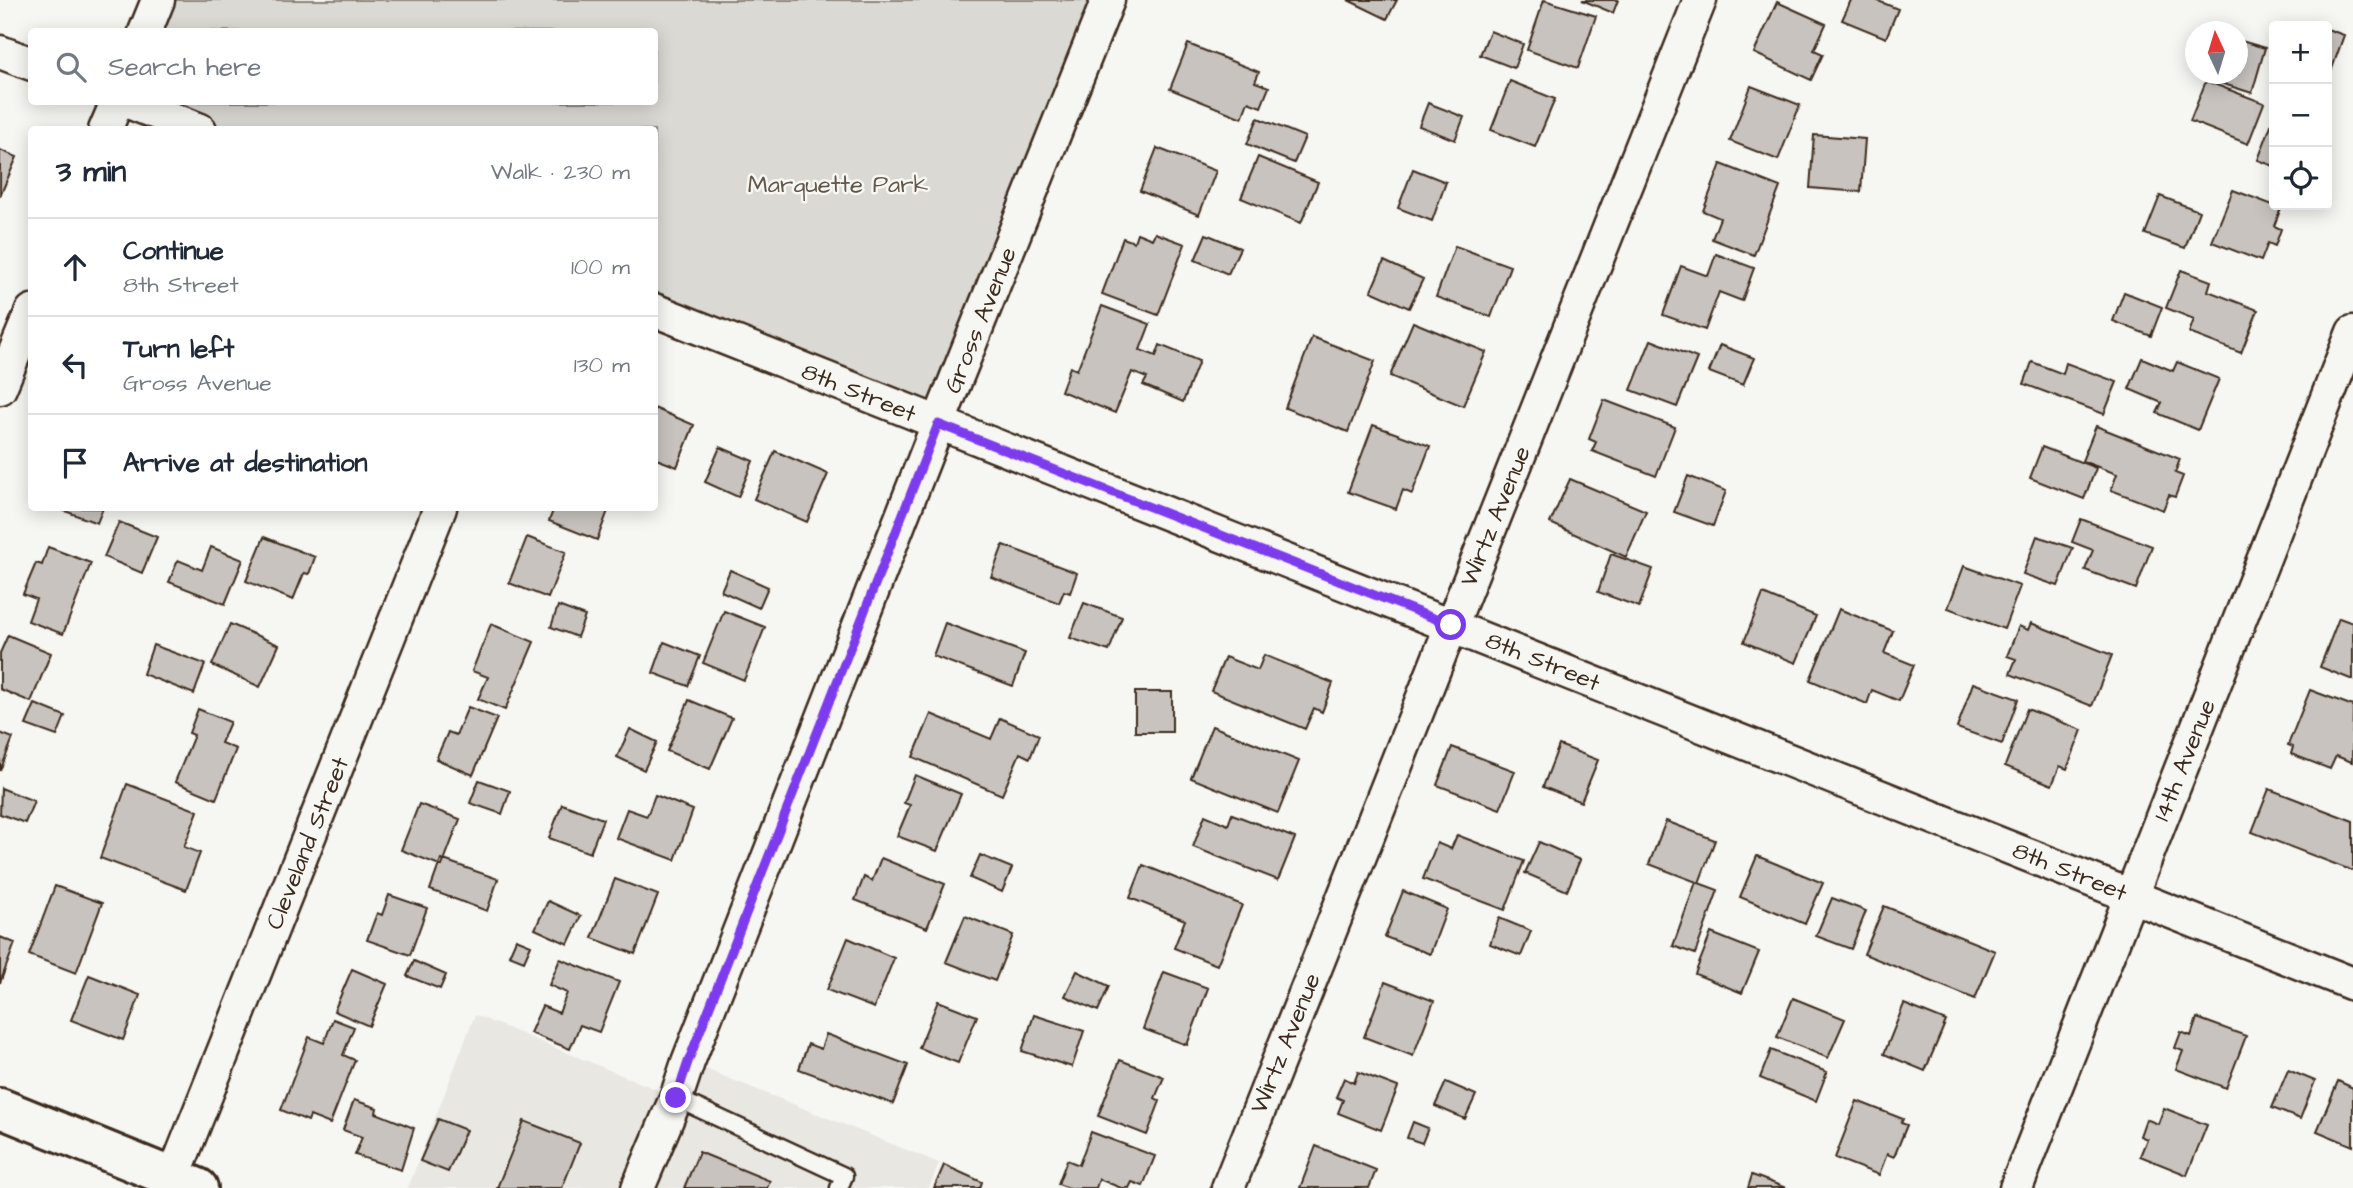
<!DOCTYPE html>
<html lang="en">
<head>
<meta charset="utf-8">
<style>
  :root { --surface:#fff; --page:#f6f6f7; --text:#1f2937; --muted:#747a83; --line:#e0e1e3 }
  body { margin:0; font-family:"Architects Daughter",sans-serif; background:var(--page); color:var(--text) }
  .controls { position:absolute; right:21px; top:21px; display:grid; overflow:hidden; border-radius:7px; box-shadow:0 4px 18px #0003 }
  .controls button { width:63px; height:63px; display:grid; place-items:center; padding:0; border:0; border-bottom:2px solid var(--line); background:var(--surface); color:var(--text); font:35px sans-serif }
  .compass { position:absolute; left:2185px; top:21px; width:63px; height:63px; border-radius:50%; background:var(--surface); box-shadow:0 4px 18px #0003; rotate:356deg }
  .stop { position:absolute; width:21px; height:21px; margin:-16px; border:5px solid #7c3aed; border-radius:50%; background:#fff }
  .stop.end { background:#7c3aed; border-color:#fff; box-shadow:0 2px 7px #0008 }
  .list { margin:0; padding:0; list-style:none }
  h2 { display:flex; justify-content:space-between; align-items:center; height:91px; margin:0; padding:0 28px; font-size:30px }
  h2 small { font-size:23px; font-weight:400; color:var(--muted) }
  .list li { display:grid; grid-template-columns:46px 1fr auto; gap:21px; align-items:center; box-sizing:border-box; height:98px; padding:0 28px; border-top:2px solid var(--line) }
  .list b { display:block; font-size:26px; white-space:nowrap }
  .list p { margin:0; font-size:23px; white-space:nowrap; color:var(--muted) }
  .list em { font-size:23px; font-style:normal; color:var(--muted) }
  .icon { flex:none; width:38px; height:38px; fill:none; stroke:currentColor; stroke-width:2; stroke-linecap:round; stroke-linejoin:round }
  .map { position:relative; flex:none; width:2353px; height:1188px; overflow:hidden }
  .search { position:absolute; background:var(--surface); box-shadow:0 4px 18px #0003; left:28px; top:28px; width:630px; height:77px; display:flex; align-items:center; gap:18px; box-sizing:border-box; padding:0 24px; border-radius:7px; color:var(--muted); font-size:26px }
  .panel { position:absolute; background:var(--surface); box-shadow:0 4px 18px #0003; left:28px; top:126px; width:630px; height:385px; border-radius:7px }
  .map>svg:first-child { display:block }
  .built { fill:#e8e7e2 }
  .green { fill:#dad9d3; stroke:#8a8278; stroke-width:2 }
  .building { fill:#c8c3be; stroke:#3b2a1e; stroke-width:2 }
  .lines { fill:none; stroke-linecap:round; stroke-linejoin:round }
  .lane-casing { stroke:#3b2a1e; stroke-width:21 }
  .street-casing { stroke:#3b2a1e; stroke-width:37 }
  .secondary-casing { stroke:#3b2a1e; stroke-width:44 }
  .lane { stroke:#f6f6f2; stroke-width:16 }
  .street { stroke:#f6f6f2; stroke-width:32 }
  .secondary { stroke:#f6f6f2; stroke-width:38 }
  .route { stroke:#7c3aed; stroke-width:9 }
  .labels { text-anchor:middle; stroke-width:5; stroke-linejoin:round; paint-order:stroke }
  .park-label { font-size:24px; fill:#63564b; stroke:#f6f6f2 }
  .street-label { font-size:24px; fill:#3b2a1e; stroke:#f6f6f2 }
</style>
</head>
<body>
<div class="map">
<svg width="2353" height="1188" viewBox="0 0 2353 1188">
  <rect width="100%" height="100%" fill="#f6f6f2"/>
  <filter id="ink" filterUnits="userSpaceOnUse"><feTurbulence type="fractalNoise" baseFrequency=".0143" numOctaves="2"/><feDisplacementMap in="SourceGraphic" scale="14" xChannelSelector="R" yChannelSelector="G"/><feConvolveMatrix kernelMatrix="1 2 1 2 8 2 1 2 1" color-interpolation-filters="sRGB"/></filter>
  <g filter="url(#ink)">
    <!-- built -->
    <path class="built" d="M 475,1015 L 675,1097 L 688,1062 L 939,1163 L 929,1188 L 408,1188 Z"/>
    <!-- green -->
    <path class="green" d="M 158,0 L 1108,0 L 938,424 L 655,310 L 654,130 L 200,129 L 129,102 L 654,102 L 654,32 L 145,31 Z"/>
    <!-- building -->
    <path class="building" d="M 1348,0 L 1397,0 L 1387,19 Z
      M 1544,0 L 1596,16 L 1578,68 L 1527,50 Z
      M 1582,0 L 1618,0 L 1613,13 Z
      M 1851,0 L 1876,0 L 1898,9 L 1886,38 L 1842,20 Z
      M 1777,2 L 1826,24 L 1814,50 L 1823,54 L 1811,80 L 1754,53 Z
      M 2327,29 L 2344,35 L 2328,80 L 2327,80 Z
      M 1490,31 L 1523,44 L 1514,68 L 1480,55 Z
      M 2238,40 L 2265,48 L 2252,93 L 2211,80 L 2213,74 L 2238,74 Z
      M 1188,44 L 1259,72 L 1255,82 L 1269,87 L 1261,107 L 1248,102 L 1242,118 L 1170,89 Z
      M 1510,81 L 1555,99 L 1535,147 L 1491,130 Z
      M 2206,81 L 2264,103 L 2248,144 L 2190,121 Z
      M 1751,86 L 1800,105 L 1778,160 L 1730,141 Z
      M 1428,103 L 1464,117 L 1455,140 L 1419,126 Z
      M 2274,117 L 2274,166 L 2258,160 Z
      M 1258,118 L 1305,137 L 1294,163 L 1247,144 Z
      M 1814,135 L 1865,139 L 1861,192 L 1810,188 Z
      M 1157,148 L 1216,171 L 1199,215 L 1140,191 Z
      M 0,150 L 17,157 L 0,196 Z
      M 1258,157 L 1318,182 L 1301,223 L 1241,198 Z
      M 1721,164 L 1780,187 L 1754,255 L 1712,239 L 1720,218 L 1703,211 Z
      M 1413,169 L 1446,182 L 1432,221 L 1398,208 Z
      M 2233,190 L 2281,208 L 2274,226 L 2281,229 L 2275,246 L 2268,243 L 2261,261 L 2212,242 Z
      M 2160,196 L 2199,211 L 2185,248 L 2145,234 Z
      M 1137,233 L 1152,239 L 1155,233 L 1185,244 L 1158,315 L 1102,294 L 1123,238 L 1134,242 Z
      M 1206,234 L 1240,248 L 1228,274 L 1195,260 Z
      M 1455,246 L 1510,266 L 1491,317 L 1436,297 Z
      M 1716,254 L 1754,268 L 1742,301 L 1719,292 L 1705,330 L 1663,315 L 1681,266 L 1708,276 Z
      M 1384,261 L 1423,279 L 1409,308 L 1371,291 Z
      M 2181,270 L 2211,281 L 2208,291 L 2258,310 L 2241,353 L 2189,333 L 2194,319 L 2166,308 Z
      M 2124,292 L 2162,307 L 2151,336 L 2113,321 Z
      M 1102,306 L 1150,324 L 1140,350 L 1156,356 L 1160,345 L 1199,361 L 1183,402 L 1143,385 L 1147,378 L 1132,372 L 1115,413 L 1061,391 L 1070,367 L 1077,370 Z
      M 1413,322 L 1486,352 L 1463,406 L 1390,376 Z
      M 1312,337 L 1375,361 L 1348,432 L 1285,408 Z
      M 1651,340 L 1697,358 L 1677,407 L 1631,390 Z
      M 1720,345 L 1754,358 L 1743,385 L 1709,372 Z
      M 2142,358 L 2173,371 L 2177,362 L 2219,379 L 2198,430 L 2157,413 L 2162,403 L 2129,389 Z
      M 2032,362 L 2063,374 L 2066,363 L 2117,382 L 2104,414 L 2024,384 Z
      M 1604,400 L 1675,427 L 1656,476 L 1592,451 L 1596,442 L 1589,439 Z
      M 654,408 L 694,425 L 677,467 L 654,458 Z
      M 1373,425 L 1430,446 L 1412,494 L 1403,490 L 1396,509 L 1348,492 Z
      M 2096,426 L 2180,459 L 2175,473 L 2183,476 L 2175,497 L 2169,495 L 2163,510 L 2111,490 L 2117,474 L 2082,461 Z
      M 720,447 L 753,461 L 738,497 L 705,482 Z
      M 2042,447 L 2096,468 L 2084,499 L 2030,478 Z
      M 775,451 L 828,474 L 807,522 L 754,499 Z
      M 1688,476 L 1726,491 L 1713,526 L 1674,512 Z
      M 1570,479 L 1646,511 L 1626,557 L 1550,523 Z
      M 57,508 L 103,508 L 97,523 Z
      M 554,508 L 609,508 L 597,540 L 549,521 Z
      M 2081,519 L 2152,546 L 2136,589 L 2085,570 L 2093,550 L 2072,542 Z
      M 119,522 L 157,537 L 142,573 L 104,557 Z
      M 2037,536 L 2073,548 L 2058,586 L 2023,574 Z
      M 264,537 L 315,557 L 309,574 L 304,573 L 293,600 L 246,581 Z
      M 527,537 L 566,552 L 548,598 L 509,583 Z
      M 1003,545 L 1077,573 L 1070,593 L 1064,591 L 1059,603 L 991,577 Z
      M 48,547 L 91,563 L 63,634 L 28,621 L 36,599 L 23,594 L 36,563 L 42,565 Z
      M 211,547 L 243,560 L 225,604 L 169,582 L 178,560 L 202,570 Z
      M 1611,554 L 1653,569 L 1639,607 L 1598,592 Z
      M 1964,566 L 2020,586 L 2004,629 L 1948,608 Z
      M 730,570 L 768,587 L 759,608 L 721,591 Z
      M 1763,594 L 1816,616 L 1796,663 L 1744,642 Z
      M 1084,603 L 1122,617 L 1109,651 L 1070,638 Z
      M 558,606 L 585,616 L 577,637 L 551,627 Z
      M 1839,609 L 1893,631 L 1884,653 L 1914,665 L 1899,701 L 1872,690 L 1867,704 L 1810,680 Z
      M 724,611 L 765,627 L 744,680 L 703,663 Z
      M 2339,618 L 2353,623 L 2353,680 L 2320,667 Z
      M 945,623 L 1025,653 L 1013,686 L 933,656 Z
      M 2031,623 L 2112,655 L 2092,706 L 2010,674 L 2016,659 L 2007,656 L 2019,626 L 2028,630 Z
      M 230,624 L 279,645 L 260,687 L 212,665 Z
      M 491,624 L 534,642 L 505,710 L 478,699 L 488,677 L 472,671 Z
      M 8,635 L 51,653 L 31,702 L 0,689 L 0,653 Z
      M 664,642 L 700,656 L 688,686 L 653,673 Z
      M 153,645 L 205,664 L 194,694 L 143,674 Z
      M 1264,655 L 1333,683 L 1322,712 L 1314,708 L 1305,729 L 1211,691 L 1225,657 L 1258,670 Z
      M 1973,683 L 2018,699 L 2002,744 L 1957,728 Z
      M 2310,690 L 2353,706 L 2352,762 L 2336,756 L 2330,769 L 2291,754 L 2293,747 L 2288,745 Z
      M 1135,692 L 1172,692 L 1172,732 L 1135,732 Z
      M 689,700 L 732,718 L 710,769 L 667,751 Z
      M 35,704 L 65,716 L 57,736 L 26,725 Z
      M 468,707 L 497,718 L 473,775 L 436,759 L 448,732 L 456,735 Z
      M 198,709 L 230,722 L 221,743 L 236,749 L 216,799 L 175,782 L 194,735 L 189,733 Z
      M 2027,709 L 2082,730 L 2067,769 L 2060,766 L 2052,785 L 2005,766 Z
      M 931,714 L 991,739 L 1000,718 L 1039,735 L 1030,758 L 1020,753 L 1002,795 L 913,757 Z
      M 1212,726 L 1299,761 L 1278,813 L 1191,778 Z
      M 630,729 L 657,742 L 644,770 L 617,757 Z
      M 0,733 L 13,738 L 0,771 Z
      M 1559,745 L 1598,760 L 1581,802 L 1543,787 Z
      M 1452,747 L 1515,771 L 1500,809 L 1437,785 Z
      M 915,775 L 961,794 L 937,851 L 897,836 L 910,805 L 904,803 Z
      M 479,780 L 510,791 L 502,814 L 470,803 Z
      M 127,784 L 198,811 L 184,847 L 200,853 L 186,890 L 100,858 Z
      M 1,788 L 34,801 L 25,823 L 0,814 Z
      M 2269,789 L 2353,821 L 2353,871 L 2252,832 Z
      M 655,795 L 693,810 L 675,860 L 616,838 L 627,809 L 647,816 Z
      M 419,804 L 460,819 L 442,866 L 401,850 Z
      M 562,804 L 603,819 L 590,853 L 549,838 Z
      M 1232,814 L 1295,838 L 1278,880 L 1193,847 L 1205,815 L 1228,825 Z
      M 1666,821 L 1715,840 L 1699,883 L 1649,864 Z
      M 1457,835 L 1524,861 L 1505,910 L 1423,879 L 1437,843 L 1451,849 Z
      M 1539,842 L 1580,860 L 1567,891 L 1525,873 Z
      M 980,855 L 1012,868 L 1002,892 L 970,878 Z
      M 1757,856 L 1823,883 L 1805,924 L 1740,897 Z
      M 881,858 L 945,884 L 927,928 L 855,900 L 864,877 L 872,881 Z
      M 441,859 L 498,879 L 487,911 L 430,890 Z
      M 1143,865 L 1242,905 L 1217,965 L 1174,948 L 1185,920 L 1130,898 Z
      M 615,879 L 658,895 L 635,954 L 592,938 Z
      M 1696,882 L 1718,890 L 1695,954 L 1673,946 Z
      M 55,886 L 102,903 L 76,973 L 29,955 Z
      M 1403,891 L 1447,909 L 1430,954 L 1385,937 Z
      M 389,895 L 427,908 L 410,955 L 367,940 L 377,913 L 382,915 Z
      M 1832,898 L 1866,911 L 1851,949 L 1816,936 Z
      M 548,901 L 581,916 L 568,944 L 535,929 Z
      M 1884,906 L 1995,951 L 1975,999 L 1864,954 Z
      M 965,916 L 1013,935 L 995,981 L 946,962 Z
      M 1499,918 L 1531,931 L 1521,956 L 1490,944 Z
      M 1711,933 L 1759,952 L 1742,993 L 1695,974 Z
      M 0,937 L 15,943 L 0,983 Z
      M 848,938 L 894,958 L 874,1008 L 827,990 Z
      M 516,939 L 531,945 L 524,961 L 509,955 Z
      M 560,959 L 619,982 L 599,1032 L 580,1025 L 570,1049 L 530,1033 L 542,1006 L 559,1013 L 567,993 L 549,985 Z
      M 414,961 L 446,975 L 440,989 L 407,976 Z
      M 352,969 L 387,984 L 369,1026 L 334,1011 Z
      M 1077,971 L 1109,986 L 1098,1011 L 1065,996 Z
      M 1164,972 L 1208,988 L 1187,1045 L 1143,1029 Z
      M 89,975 L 140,995 L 123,1040 L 71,1020 Z
      M 1385,982 L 1434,1001 L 1413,1056 L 1364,1037 Z
      M 1793,998 L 1845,1019 L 1828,1058 L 1777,1037 Z
      M 938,1001 L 977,1016 L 958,1063 L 919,1048 Z
      M 1904,1004 L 1946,1021 L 1925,1071 L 1884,1054 Z
      M 1034,1015 L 1084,1031 L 1072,1067 L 1022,1051 Z
      M 2197,1018 L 2246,1036 L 2226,1088 L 2176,1069 L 2183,1051 L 2175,1048 L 2181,1032 L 2191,1036 Z
      M 333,1019 L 354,1027 L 343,1055 L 355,1060 L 330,1124 L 310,1116 L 308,1121 L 281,1110 L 309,1037 L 324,1043 Z
      M 826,1034 L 908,1065 L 893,1104 L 799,1069 L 808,1044 L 821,1049 Z
      M 1771,1050 L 1827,1072 L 1816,1101 L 1760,1078 Z
      M 1120,1060 L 1164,1077 L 1155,1098 L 1160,1101 L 1147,1135 L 1098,1116 Z
      M 2288,1070 L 2315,1081 L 2300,1119 L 2272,1108 Z
      M 1358,1072 L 1398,1087 L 1381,1130 L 1338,1113 L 1343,1100 L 1336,1097 L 1344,1078 L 1354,1083 Z
      M 2338,1081 L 2353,1088 L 2353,1146 L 2317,1131 Z
      M 1446,1082 L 1476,1095 L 1465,1119 L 1435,1106 Z
      M 354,1100 L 377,1108 L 376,1113 L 414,1128 L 401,1170 L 355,1155 L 362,1137 L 343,1130 Z
      M 1857,1101 L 1903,1119 L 1901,1123 L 1907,1125 L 1894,1157 L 1887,1154 L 1879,1175 L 1835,1158 Z
      M 2164,1108 L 2207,1125 L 2187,1175 L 2140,1156 L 2147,1139 L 2140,1136 L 2146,1119 L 2158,1124 Z
      M 438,1119 L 466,1130 L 448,1172 L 420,1161 Z
      M 524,1121 L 580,1143 L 562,1188 L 497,1188 Z
      M 1413,1122 L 1428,1128 L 1422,1143 L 1407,1138 Z
      M 1091,1132 L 1155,1156 L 1143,1186 L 1132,1182 L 1129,1188 L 1121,1188 L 1099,1179 L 1096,1188 L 1069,1188 L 1058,1184 L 1067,1160 L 1079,1165 Z
      M 1316,1146 L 1376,1170 L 1369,1188 L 1300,1188 Z
      M 699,1152 L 770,1181 L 767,1188 L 684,1188 Z
      M 944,1165 L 982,1182 L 980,1188 L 934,1188 Z
      M 1752,1175 L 1786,1188 L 1748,1188 Z"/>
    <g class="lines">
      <defs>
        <path id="lane" d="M 676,1098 L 844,1176 L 839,1188"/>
        <path id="street" d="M 145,32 L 158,0
          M 0,52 L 32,64
          M 129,102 L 200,130
          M 105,130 L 117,102
          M 654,310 L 2353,984
          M 0,388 L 32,311
          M 173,1178 L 440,508
          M 638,1188 L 676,1098 L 688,1062 L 938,424 L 1108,0
          M 1228,1188 L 1700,0
          M 2016,1188 L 2353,332"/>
        <path id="secondary" d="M 0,1108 L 198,1188"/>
      </defs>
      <!-- lane casing -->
      <use href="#lane" class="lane-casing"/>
      <!-- street casing -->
      <use href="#street" class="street-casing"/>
      <!-- secondary casing -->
      <use href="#secondary" class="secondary-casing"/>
      <!-- lane -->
      <use href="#lane" class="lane"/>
      <!-- street -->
      <use href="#street" class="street"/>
      <!-- secondary -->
      <use href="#secondary" class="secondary"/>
    </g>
  </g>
  <g class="lines" filter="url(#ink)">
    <!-- route -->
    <path class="route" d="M 676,1098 L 688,1062 L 938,424 L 1451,625"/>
  </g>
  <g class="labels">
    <!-- park labels -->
    <g class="park-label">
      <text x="838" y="192">Marquette Park</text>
    </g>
    <!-- street labels -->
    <g class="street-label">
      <text transform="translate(980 320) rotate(-68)" y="8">Gross Avenue</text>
      <text transform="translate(859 392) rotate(22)" y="8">8th Street</text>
      <text transform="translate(1495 516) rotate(-68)" y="8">Wirtz Avenue</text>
      <text transform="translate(1543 661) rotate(22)" y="8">8th Street</text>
      <text transform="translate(2184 760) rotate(-68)" y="8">14th Avenue</text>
      <text transform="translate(307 843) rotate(-68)" y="8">Cleveland Street</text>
      <text transform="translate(2070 871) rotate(22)" y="8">8th Street</text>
      <text transform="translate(1285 1043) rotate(-68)" y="8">Wirtz Avenue</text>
    </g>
  </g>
</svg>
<div class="controls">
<button>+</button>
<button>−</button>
<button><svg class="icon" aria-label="locate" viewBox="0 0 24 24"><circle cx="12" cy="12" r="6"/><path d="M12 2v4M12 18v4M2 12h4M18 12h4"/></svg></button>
</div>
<svg class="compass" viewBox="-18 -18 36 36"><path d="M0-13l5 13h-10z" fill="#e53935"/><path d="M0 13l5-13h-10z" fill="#747a83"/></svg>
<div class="stop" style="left:1451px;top:625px"></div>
<div class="stop end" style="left:676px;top:1098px"></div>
<div class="search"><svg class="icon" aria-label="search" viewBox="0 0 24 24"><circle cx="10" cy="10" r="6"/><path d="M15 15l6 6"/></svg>Search here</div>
<section class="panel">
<h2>3 min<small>Walk · 230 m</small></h2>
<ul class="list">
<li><svg class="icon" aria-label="ahead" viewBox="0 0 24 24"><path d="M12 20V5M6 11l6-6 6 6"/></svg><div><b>Continue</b><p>8th Street</p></div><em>100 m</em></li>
<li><svg class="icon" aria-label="left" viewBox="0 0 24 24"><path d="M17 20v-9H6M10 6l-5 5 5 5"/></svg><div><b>Turn left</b><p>Gross Avenue</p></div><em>130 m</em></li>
<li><svg class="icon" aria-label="arrive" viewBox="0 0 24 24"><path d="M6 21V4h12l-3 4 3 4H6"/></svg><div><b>Arrive at destination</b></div></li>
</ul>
</section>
</div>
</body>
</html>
